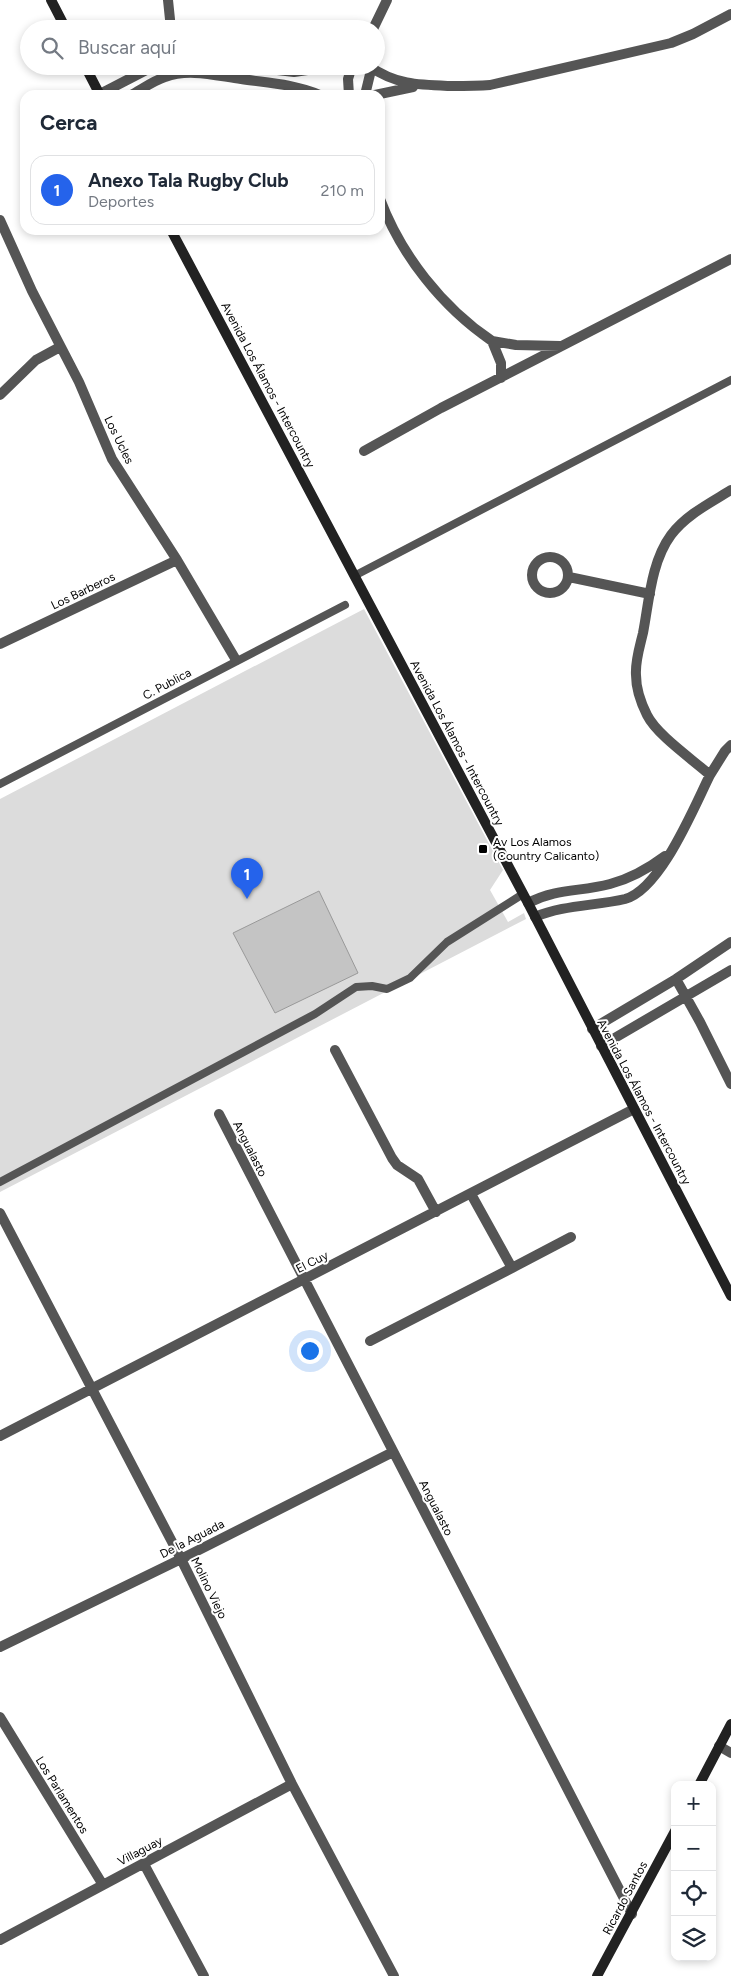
<!DOCTYPE html>
<html lang="es">
<head>
<meta charset="utf-8">
<style>
  :root { --surface:#fff; --page:#f6f6f7; --text:#1f2937; --muted:#747a83; --line:#e0e1e3; --accent:#2563eb }
  body { margin:0; font-family:Figtree,sans-serif; background:var(--page); color:var(--text) }
  .controls { position:absolute; right:15px; bottom:15px; display:grid; overflow:hidden; border-radius:10px; box-shadow:0 2px 8px #0003 }
  .controls button { width:45px; height:45px; display:grid; place-items:center; padding:0; border:0; border-bottom:1px solid var(--line); background:var(--surface); color:var(--text); font:25px sans-serif }
  .you { position:absolute; left:309px; top:1350px; width:18px; height:18px; margin:-12px; border:4px solid #fff; border-radius:50%; background:#1a73e8; box-shadow:0 0 0 8px #1a73e833 }
  .badge { display:grid; place-items:center; width:32px; height:32px; border-radius:50%; background:var(--accent); color:#fff; font-size:16px; font-weight:700 }
  .pin { position:absolute; translate:-50% -41px; filter:drop-shadow(0 1px 2px #0008) }
  .pin::after { content:''; position:absolute; top:26px; width:18px; height:15px; background:inherit; clip-path:polygon(0 0,100% 0,50% 100%) }
  .list { margin:0; padding:0; list-style:none }
  h2 { display:flex; justify-content:space-between; align-items:center; height:65px; margin:0; padding:0 20px; font-size:21px }
  h2 small { font-size:16px; font-weight:400; color:var(--muted) }
  .list li { display:grid; grid-template-columns:32px 1fr auto; gap:15px; align-items:center; box-sizing:border-box; height:70px; margin:0 10px 10px; padding:0 10px; border:1px solid var(--line); border-radius:15px }
  .list b { display:block; font-size:19px; white-space:nowrap }
  .list p { margin:0; font-size:16px; white-space:nowrap; color:var(--muted) }
  .list em { font-size:16px; font-style:normal; color:var(--muted) }
  .icon { flex:none; width:28px; height:28px; fill:none; stroke:currentColor; stroke-width:2; stroke-linecap:round; stroke-linejoin:round }
  .map { position:relative; flex:none; width:731px; height:1976px; overflow:hidden }
  .search { position:absolute; background:var(--surface); box-shadow:0 2px 8px #0003; left:20px; top:20px; width:365px; height:55px; display:flex; align-items:center; gap:12px; box-sizing:border-box; padding:0 18px; border-radius:28px; color:var(--muted); font-size:19px }
  .panel { position:absolute; background:var(--surface); box-shadow:0 2px 8px #0003; left:20px; top:90px; width:365px; height:145px; border-radius:15px }
  .map>svg:first-child { display:block }
  .green { fill:#dcdcdc }
  .building { fill:#c4c4c4; stroke:#999 }
  .lines { fill:none; stroke-linecap:round; stroke-linejoin:round }
  .lane { stroke:#555; stroke-width:8 }
  .street { stroke:#555; stroke-width:10 }
  .secondary { stroke:#222; stroke-width:10 }
  .poi-dot { fill:#000; stroke:#fff; stroke-width:2 }
  .labels { text-anchor:middle; stroke-width:4; stroke-linejoin:round; paint-order:stroke }
  .street-label { font-size:12px; fill:#000; stroke:#fff }
  .poi-label { font-size:12px; fill:#000; stroke:#fff; text-anchor:start }
</style>
</head>
<body>
<div class="map">
<svg width="731" height="1976" viewBox="0 0 731 1976">
  <rect width="100%" height="100%" fill="#fff"/>
  <!-- green -->
  <path class="green" d="M 364,609 L 503,870 L 490,890 L 508,922 L 524,913 L 526,919 L 0,1192 L 0,799 Z"/>
  <!-- building -->
  <path class="building" d="M 319,891 L 358,973 L 275,1013 L 233,933 Z"/>
  <g class="lines">
    <!-- lane -->
    <path class="lane" d="M 354,576 L 731,380
      M 0,784 L 345,605
      M 0,1182 L 315,1014 L 356,987 L 372,986 L 387,989 L 410,978 L 447,942 L 523,894"/>
    <!-- street -->
    <path class="street" d="M 168,0 L 171,29
      M 373,29 L 387,0
      M 244,66 L 294,72 L 334,66
      M 369,66 C 396,85 419,85 451,86 C 464,86 477,86 490,85 L 671,43 L 693,34 L 731,14
      M 100,94 L 154,66
      M 131,95 C 142,89 153,81 165,77 C 189,68 217,76 241,79 C 269,83 294,84 320,95
      M 349,95 L 348,79 L 352,66
      M 365,95 L 372,66
      M 375,95 L 413,87
      M 380,199 C 401,255 442,307 492,341
      M 0,220 L 32,291 L 79,382 L 112,459 L 177,560 L 236,660
      M 501,378 L 501,363 L 492,341 L 516,345 L 560,346
      M 0,395 L 36,360 L 60,347
      M 364,451 L 441,408 L 731,259
      M532 575a18 18 0 1 1 36 0a18 18 0 1 1-36 0Z
      M 569,577 L 650,594
      M 0,644 L 177,560
      M 710,775 L 725,751 L 731,745
      M 528,903 C 557,888 580,892 610,884 C 629,879 649,868 665,856
      M 535,917 C 563,905 595,906 625,899 C 661,889 694,807 710,775 C 692,759 657,735 647,715 C 641,703 636,688 636,675 C 635,661 640,646 643,633 C 649,602 651,562 671,535 C 686,515 710,503 731,490
      M 676,979 L 700,1022 L 731,1084
      M 592,1029 L 676,979 L 731,942
      M 601,1046 L 731,970
      M 335,1050 L 392,1158 L 397,1165 L 418,1179 L 436,1212
      M 219,1114 L 632,1914
      M 0,1213 L 181,1559 L 292,1784 L 394,1976
      M 512,1268 L 571,1237
      M 370,1341 L 512,1268 L 471,1194
      M 0,1436 L 634,1109
      M 0,1647 L 181,1559 L 393,1452
      M 0,1717 L 103,1885
      M 719,1746 L 731,1753
      M 144,1864 L 204,1976
      M 0,1940 L 292,1784"/>
    <!-- secondary -->
    <path class="secondary" d="M 51,0 L 66,29
      M 85,66 L 100,95
      M 171,230 L 528,903 L 731,1296
      M 699,1785 L 731,1724
      M 597,1976 L 675,1831"/>
  </g>
  <!-- markers -->
  <rect class="poi-dot" x="478" y="844" width="10" height="10" rx="2.5"/>
  <g class="labels">
    <!-- street labels -->
    <g class="street-label">
      <text transform="translate(268 385) rotate(62)" y="4">Avenida Los Álamos - Intercountry</text>
      <text transform="translate(119 440) rotate(64)" y="4">Los Ucles</text>
      <text transform="translate(83 591) rotate(-26)" y="4">Los Barberos</text>
      <text transform="translate(167 684) rotate(-28)" y="4">C. Publica</text>
      <text transform="translate(457 743) rotate(62)" y="4">Avenida Los Álamos - Intercountry</text>
      <text transform="translate(644 1102) rotate(62)" y="4">Avenida Los Álamos - Intercountry</text>
      <text transform="translate(250 1149) rotate(63)" y="4">Angualasto</text>
      <text transform="translate(312 1262) rotate(-27)" y="4">El Cuy</text>
      <text transform="translate(436 1508) rotate(63)" y="4">Angualasto</text>
      <text transform="translate(192 1539) rotate(-27)" y="4">De la Aguada</text>
      <text transform="translate(209 1588) rotate(64)" y="4">Molino Viejo</text>
      <text transform="translate(62 1795) rotate(58)" y="4">Los Parlamentos</text>
      <text transform="translate(140 1851) rotate(-28)" y="4">Villaguay</text>
      <text transform="translate(625 1898) rotate(-62)" y="4">Ricardo Santos</text>
    </g>
    <!-- poi labels -->
    <g class="poi-label">
      <text x="493" y="846">Av Los Alamos<tspan x="493" dy="14">(Country Calicanto)</tspan></text>
    </g>
  </g>
</svg>
<div class="controls">
<button>+</button>
<button>−</button>
<button><svg class="icon" aria-label="locate" viewBox="0 0 24 24"><circle cx="12" cy="12" r="6"/><path d="M12 2v4M12 18v4M2 12h4M18 12h4"/></svg></button>
<button><svg class="icon" aria-label="layers" viewBox="0 0 24 24"><path d="M12 4l9 5-9 5-9-5zM3 14l9 5 9-5"/></svg></button>
</div>
<div class="you"></div>
<div class="pin badge" style="left:247px;top:899px">1</div>
<div class="search"><svg class="icon" aria-label="search" viewBox="0 0 24 24"><circle cx="10" cy="10" r="6"/><path d="M15 15l6 6"/></svg>Buscar aquí</div>
<section class="panel">
<h2>Cerca<small></small></h2>
<ul class="list">
<li><span class="badge">1</span><div><b>Anexo Tala Rugby Club</b><p>Deportes</p></div><em>210 m</em></li>
</ul>
</section>
</div>
</body>
</html>
